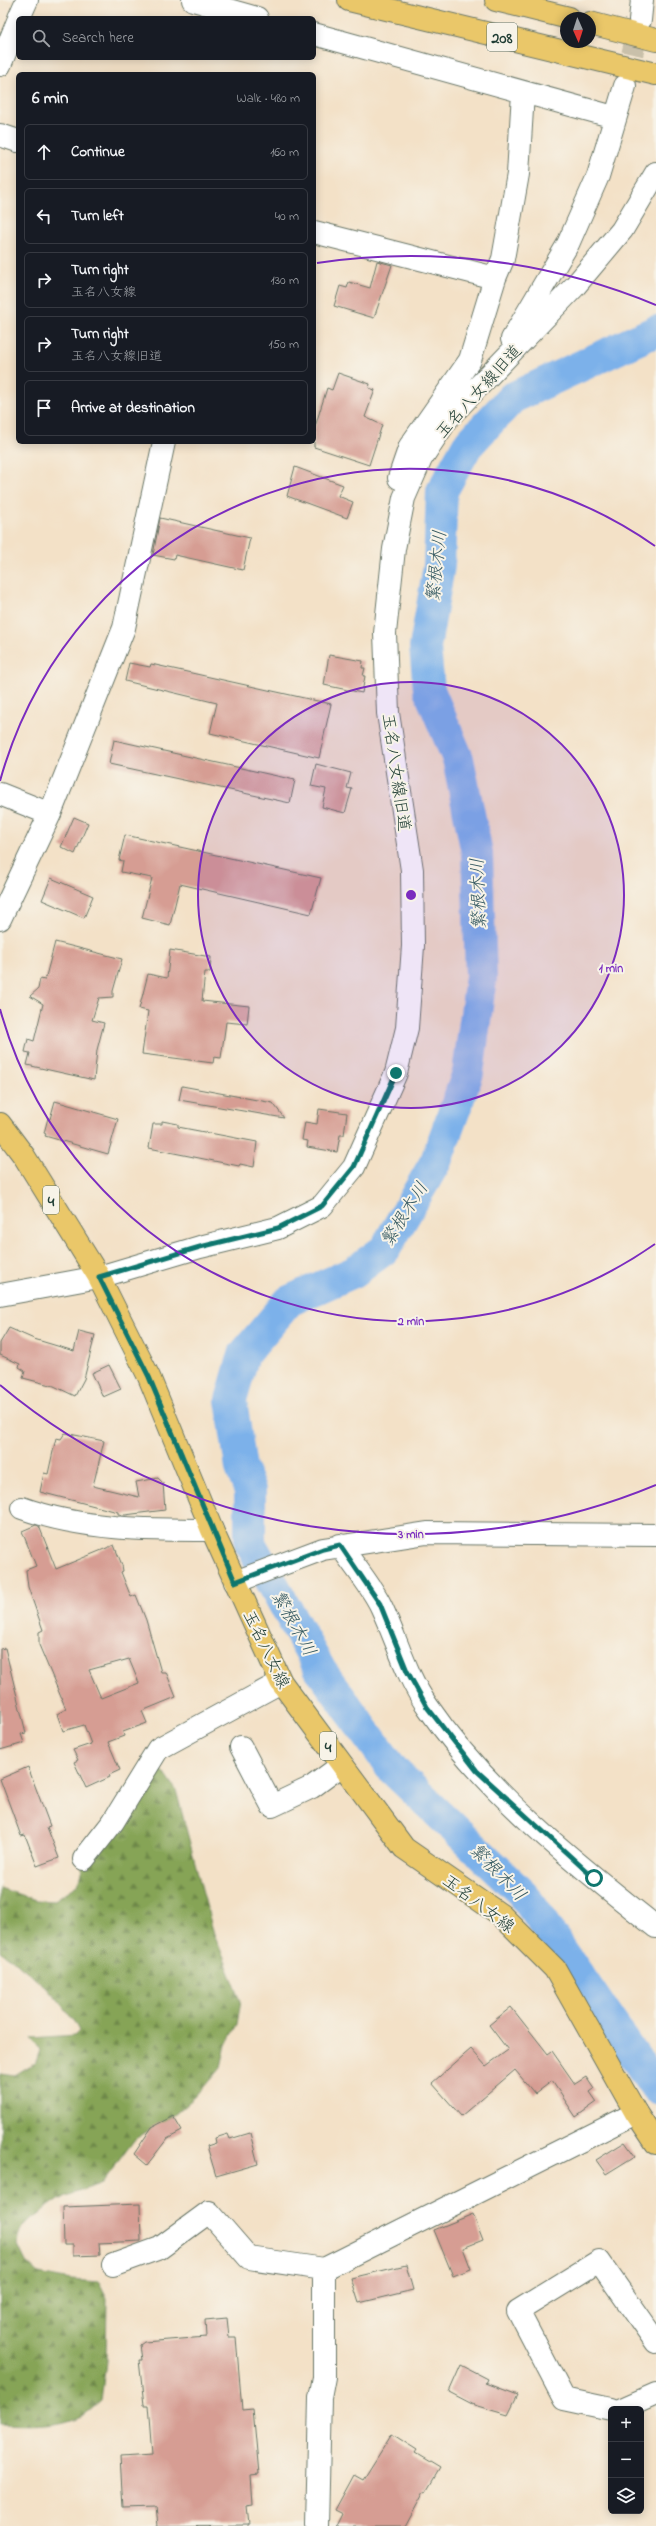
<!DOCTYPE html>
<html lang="en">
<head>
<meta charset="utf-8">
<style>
  :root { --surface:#171b24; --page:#20242c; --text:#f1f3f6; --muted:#9ea1a6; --line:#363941 }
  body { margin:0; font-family:"Indie Flower","Klee One",sans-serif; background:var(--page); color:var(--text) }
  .controls { position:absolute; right:12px; bottom:12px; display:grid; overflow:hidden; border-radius:6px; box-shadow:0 2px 10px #0003 }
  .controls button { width:36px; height:36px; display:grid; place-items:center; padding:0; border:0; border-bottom:1px solid var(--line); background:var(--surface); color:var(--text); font:20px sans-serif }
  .compass { position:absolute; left:560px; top:12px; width:36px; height:36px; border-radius:50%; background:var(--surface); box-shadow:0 2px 10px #0003; rotate:177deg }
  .stop { position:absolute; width:12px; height:12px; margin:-9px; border:3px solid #0f766e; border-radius:50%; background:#fff }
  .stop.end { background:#0f766e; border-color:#fff; box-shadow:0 1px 4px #0008 }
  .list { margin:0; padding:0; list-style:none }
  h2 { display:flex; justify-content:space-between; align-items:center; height:52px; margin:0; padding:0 16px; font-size:17px }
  h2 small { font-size:13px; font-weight:400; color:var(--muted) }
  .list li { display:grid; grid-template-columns:26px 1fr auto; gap:12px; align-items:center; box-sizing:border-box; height:56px; margin:0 8px 8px; padding:0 8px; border:1px solid var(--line); border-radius:6px }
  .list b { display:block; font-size:15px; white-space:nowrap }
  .list p { margin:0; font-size:13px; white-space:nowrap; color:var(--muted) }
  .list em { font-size:13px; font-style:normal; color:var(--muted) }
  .icon { flex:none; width:22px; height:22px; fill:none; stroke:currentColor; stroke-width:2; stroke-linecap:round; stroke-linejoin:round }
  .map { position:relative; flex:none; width:656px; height:2526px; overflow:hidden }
  .search { position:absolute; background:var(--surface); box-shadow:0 2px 10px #0003; left:16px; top:16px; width:300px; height:44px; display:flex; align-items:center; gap:10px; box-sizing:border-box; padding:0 14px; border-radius:6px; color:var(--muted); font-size:15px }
  .panel { position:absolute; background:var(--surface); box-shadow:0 2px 10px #0003; left:16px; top:72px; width:300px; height:372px; border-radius:6px }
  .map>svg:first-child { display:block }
  .forest { fill:url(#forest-firs); stroke:#527045 }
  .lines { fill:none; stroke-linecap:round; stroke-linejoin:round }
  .river { stroke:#7bb1ea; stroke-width:32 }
  .building { fill:#d69d93; fill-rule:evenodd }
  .minor-tunnel { stroke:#c9c0aa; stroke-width:22; stroke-dasharray:22 11; stroke-linecap:butt }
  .minor-casing { stroke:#697667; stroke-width:24 }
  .major-casing { stroke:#697667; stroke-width:24 }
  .highway-casing { stroke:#697667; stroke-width:24 }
  .minor { stroke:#fff; stroke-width:22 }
  .major { stroke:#eac769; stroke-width:22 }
  .highway { stroke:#eac769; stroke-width:22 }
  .route { stroke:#0f766e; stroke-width:5 }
  .ring { fill:none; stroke:#7b2cbf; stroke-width:2 }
  .labels { text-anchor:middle; stroke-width:4; stroke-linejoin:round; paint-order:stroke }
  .shield { fill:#f7f3e8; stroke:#60746a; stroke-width:1 }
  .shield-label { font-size:16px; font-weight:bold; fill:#1f3d34 }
  .street-label { font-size:17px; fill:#1f3d34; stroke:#f7f3e8 }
  .water-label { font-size:18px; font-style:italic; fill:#365a62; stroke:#f7f3e8 }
  .centre { fill:#7b2cbf; stroke:#f7f3e8; stroke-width:2 }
  .ring-label { font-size:12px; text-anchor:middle; font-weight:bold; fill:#7b2cbf; stroke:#f7f3e8; stroke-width:4; stroke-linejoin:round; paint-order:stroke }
</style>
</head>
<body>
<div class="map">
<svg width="656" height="2526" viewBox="0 0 656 2526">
  <defs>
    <pattern id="forest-firs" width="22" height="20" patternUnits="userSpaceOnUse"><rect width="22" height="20" fill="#86a456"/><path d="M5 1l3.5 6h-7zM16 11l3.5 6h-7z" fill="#6d8748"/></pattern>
  </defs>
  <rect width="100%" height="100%" fill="#f7f3e8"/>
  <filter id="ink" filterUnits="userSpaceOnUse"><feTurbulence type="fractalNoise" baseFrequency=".025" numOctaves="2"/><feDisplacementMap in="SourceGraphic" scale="8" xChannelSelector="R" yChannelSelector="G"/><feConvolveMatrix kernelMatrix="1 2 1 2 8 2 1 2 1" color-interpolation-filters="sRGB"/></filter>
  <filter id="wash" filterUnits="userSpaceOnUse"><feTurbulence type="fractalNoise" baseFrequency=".012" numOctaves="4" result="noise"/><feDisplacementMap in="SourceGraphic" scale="16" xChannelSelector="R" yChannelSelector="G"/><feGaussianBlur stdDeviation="0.9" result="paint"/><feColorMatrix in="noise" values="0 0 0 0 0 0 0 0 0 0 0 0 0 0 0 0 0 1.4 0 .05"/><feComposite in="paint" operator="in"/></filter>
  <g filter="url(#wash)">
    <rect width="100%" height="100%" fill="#f3e1c7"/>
    <!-- forest -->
    <path class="forest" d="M 151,1763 L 165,1774 L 176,1790 L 213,1931 L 241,2001 L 237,2024 L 226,2045 L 221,2067 L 196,2096 L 174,2115 L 135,2139 L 102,2183 L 59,2199 L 32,2218 L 20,2230 L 18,2245 L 26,2262 L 39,2274 L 71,2280 L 99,2282 L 107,2298 L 106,2361 L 101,2401 C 95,2406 88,2413 81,2416 C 57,2428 26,2426 0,2425 L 0,2073 L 15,2075 L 36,2062 L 40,2050 L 31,2038 L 75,2035 L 79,2031 C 61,1994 32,1975 0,1951 L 0,1888 L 36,1900 L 53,1901 L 78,1885 L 84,1859 Z"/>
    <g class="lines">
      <!-- river -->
      <path class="river" d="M 656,331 L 512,398 L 467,446 L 442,491 L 439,566 L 425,647 L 429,690 L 458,759 L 477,853 L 481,977 L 468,1073 L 436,1161 L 385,1249 L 354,1272 L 289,1301 L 244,1354 L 231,1400 L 241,1468 L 250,1491 L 250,1543 L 321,1671 L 394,1771 L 523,1894 L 656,2088"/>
    </g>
    <g id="blocks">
      <!-- building -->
      <path class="building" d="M 377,261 L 392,265 L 374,318 L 334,306 L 340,286 L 347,288 L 349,282 L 370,288 Z
        M 338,373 L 370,384 L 369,388 L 375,390 L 365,417 L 382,425 L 369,465 L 314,447 L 314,430 L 327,388 L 332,390 Z
        M 295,467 L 343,485 L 338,496 L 353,502 L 347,518 L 287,496 Z
        M 160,518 L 250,538 L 243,570 L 175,555 L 174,559 L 153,555 Z
        M 329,655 L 363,661 L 362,668 L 365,668 L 363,676 L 365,676 L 362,693 L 324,685 Z
        M 129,663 L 150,667 L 151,664 L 331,704 L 319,758 L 210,733 L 217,703 L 125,681 Z
        M 114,740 L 295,780 L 290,803 L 109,764 Z
        M 316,764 L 351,773 L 347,788 L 352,789 L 345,813 L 322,807 L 326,789 L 311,786 Z
        M 74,817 L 88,823 L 75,854 L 61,847 Z
        M 125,835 L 321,878 L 311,914 L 180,884 L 170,925 L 142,918 L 152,878 L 121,872 L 123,861 L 119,860 Z
        M 51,878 L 93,896 L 84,918 L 42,900 Z
        M 55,942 L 122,959 L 113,991 L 113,997 L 99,998 L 92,1020 L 104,1023 L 97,1050 L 94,1080 L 27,1065 L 30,1053 L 25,1052 L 28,1039 L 34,1041 L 43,1004 L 30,996 L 38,989 L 40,979 L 45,980 Z
        M 170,950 L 211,957 L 210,972 L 205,972 L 202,1001 L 249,1006 L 247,1024 L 226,1022 L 221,1058 L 214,1057 L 213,1063 L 142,1054 L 148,1011 L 139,1009 L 148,974 L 167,978 Z
        M 182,1086 L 273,1103 L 284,1118 L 179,1100 Z
        M 55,1101 L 118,1119 L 108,1154 L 45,1136 L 46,1134 L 44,1133 L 48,1118 L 50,1119 Z
        M 319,1109 L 347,1113 L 344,1135 L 340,1135 L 337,1152 L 307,1147 L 308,1141 L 302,1140 L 305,1122 L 317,1124 Z
        M 162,1121 L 178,1124 L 178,1127 L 257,1142 L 254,1167 L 240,1164 L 239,1166 L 149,1148 L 153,1124 L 162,1124 Z
        M 9,1328 L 34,1339 L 74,1351 L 79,1331 L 95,1335 L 84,1379 L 75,1396 L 54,1386 L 23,1378 L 25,1371 L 19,1367 L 20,1364 L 0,1355 L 0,1343 Z
        M 109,1365 L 121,1389 L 103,1397 L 92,1373 Z
        M 65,1433 L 104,1441 L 93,1486 L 139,1497 L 136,1482 L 158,1478 L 163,1483 L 165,1510 L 125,1515 L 118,1514 L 118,1512 L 40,1492 L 44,1473 L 48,1474 L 56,1438 L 61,1439 Z
        M 36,1525 L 39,1526 L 56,1569 L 114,1545 L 122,1565 L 123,1571 L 121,1572 L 131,1597 L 136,1595 L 146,1620 L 161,1672 L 166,1672 L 176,1697 L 142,1711 L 147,1723 L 123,1732 L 124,1736 L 108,1742 L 120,1770 L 109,1775 L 110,1777 L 86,1788 L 74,1762 L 78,1760 L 73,1750 L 91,1744 L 84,1725 L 63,1731 L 57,1714 L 66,1709 L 39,1645 L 39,1632 L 43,1630 L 28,1587 L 26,1570 L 36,1566 L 22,1531 ZM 129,1659 L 139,1683 L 101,1698 L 89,1670 Z
        M 5,1648 L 26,1733 L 21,1734 L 24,1743 L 0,1750 L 0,1649 Z
        M 28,1767 L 50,1826 L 47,1827 L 59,1858 L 37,1866 L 25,1835 L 21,1836 L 0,1779 Z
        M 511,2007 L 548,2054 L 552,2051 L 575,2084 L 586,2077 L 594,2089 L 590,2092 L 597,2102 L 576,2117 L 552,2081 L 535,2094 L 515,2070 L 461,2116 L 432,2083 L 471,2049 L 486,2066 L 508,2050 L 489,2025 Z
        M 173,2116 L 182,2131 L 167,2139 L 147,2165 L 134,2154 L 152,2127 Z
        M 250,2133 L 258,2164 L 216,2176 L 207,2146 L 216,2143 L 215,2138 L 228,2134 L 230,2139 Z
        M 625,2142 L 635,2156 L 606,2174 L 596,2160 Z
        M 140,2204 L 141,2241 L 99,2243 L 100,2255 L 73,2256 L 73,2245 L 64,2245 L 63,2207 Z
        M 473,2214 L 483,2240 L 463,2248 L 471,2269 L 453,2276 L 434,2230 Z
        M 406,2265 L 413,2290 L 359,2303 L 351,2278 Z
        M 227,2318 L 229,2337 L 236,2337 L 242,2410 L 253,2409 L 259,2474 L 251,2475 L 253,2506 L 246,2507 L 248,2525 L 158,2526 L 156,2507 L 123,2508 L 120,2457 L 152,2455 L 148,2405 L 144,2405 L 139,2360 L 142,2360 L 140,2345 L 144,2342 L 206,2337 L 205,2320 Z
        M 461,2365 L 488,2379 L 486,2383 L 518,2395 L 508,2415 L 474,2405 L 449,2392 Z
        M 392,2434 L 417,2450 L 415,2453 L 440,2468 L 426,2492 L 424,2491 L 405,2526 L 337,2526 L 343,2514 L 335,2510 L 354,2475 L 363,2480 Z"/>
    </g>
  </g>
  <g filter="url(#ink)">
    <use href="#blocks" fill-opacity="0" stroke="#697667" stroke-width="1"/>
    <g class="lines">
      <!-- minor-tunnel -->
      <path class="minor-tunnel" d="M 625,86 L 640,20"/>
      <defs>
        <path id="minor" d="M 193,0 L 257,18
          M 19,18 L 27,0
          M 640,20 L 642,0
          M 314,34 L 614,117
          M 0,65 L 18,21
          M 0,135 L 18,141
          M 314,232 L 495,278
          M 512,339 L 568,244 L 598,176 L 625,86
          M 399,478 L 410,446 L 470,360 L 495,278 L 503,259 L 518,174 L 523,93
          M 0,794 L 50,814
          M 0,919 L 50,814 L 124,628 L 164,442
          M 0,1295 L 99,1277 L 200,1247 L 278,1228 L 322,1206 L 354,1167 L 396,1073 L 407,1028 L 413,946 L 412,870 L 388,713 L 385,633 L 394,549 L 404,498 L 421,459 L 448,418 L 575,286 L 622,230 L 656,173
          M 22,1508 C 83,1530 148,1530 212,1530
          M 340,1545 C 353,1565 371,1585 381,1606 C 397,1640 406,1676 428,1707 C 487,1793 575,1863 656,1927
          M 235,1582 L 323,1549 L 427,1533 L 656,1535
          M 241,1747 L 272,1806 L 312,1787 L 342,1765
          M 84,1859 L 113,1822 L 158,1749 L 281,1682
          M 113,2265 L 160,2248 L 209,2212 L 249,2258 L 324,2269
          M 611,2409 L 564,2399 L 518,2311 L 599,2261 L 656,2342
          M 622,2409 L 656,2394
          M 317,2526 L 320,2398 L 324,2377 L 324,2269 L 636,2113"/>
        <path id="major" d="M 0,1124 L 24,1156 L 99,1277 L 149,1377 L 212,1530 L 281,1682 L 404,1848 L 501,1915 L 555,1969 L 636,2113 L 656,2143"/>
        <path id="highway" d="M 349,0 L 656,74
          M 496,0 L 569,18
          M 590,23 L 656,40"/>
      </defs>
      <!-- minor casing -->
      <use href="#minor" class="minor-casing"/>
      <!-- major casing -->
      <use href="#major" class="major-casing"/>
      <!-- highway casing -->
      <use href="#highway" class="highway-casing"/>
      <!-- minor -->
      <use href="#minor" class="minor"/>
      <!-- major -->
      <use href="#major" class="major"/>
      <!-- highway -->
      <use href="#highway" class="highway"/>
    </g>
  </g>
  <g class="lines" filter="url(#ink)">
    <!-- route -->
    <path class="route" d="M 396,1073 L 354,1167 L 322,1206 L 278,1228 L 200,1247 L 99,1277 L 149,1377 L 235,1582 L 323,1549 L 340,1545 L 380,1604 L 407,1671 L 427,1707 L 477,1771 L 594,1878"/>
  </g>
  <!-- distance rings -->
  <circle cx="411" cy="895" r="213" fill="#7b2cbf" fill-opacity=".12"/>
  <g class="ring">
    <circle cx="411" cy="895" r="213"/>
    <path d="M655 1244A426 426 0 0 1 0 1009M0 781A426 426 0 0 1 655 546"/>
    <path d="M656 1485A639 639 0 0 1 0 1385M317 263A639 639 0 0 1 656 305"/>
  </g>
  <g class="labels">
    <!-- shield labels -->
    <g class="shield">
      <rect x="487" y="23" width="30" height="28" rx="3"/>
      <rect x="43" y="1186" width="16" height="28" rx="3"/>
      <rect x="320" y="1732" width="16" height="28" rx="3"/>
    </g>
    <g class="shield-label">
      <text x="502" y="43">208</text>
      <text x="51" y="1206">4</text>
      <text x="328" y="1752">4</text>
    </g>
    <!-- street labels -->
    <g class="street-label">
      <text transform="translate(478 391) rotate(-48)" y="6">玉名八女線旧道</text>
      <text transform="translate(397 772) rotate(82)" y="6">玉名八女線旧道</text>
      <text transform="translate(267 1649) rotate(64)" y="6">玉名八女線</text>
      <text transform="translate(479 1903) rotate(37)" y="6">玉名八女線</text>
    </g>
    <!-- water labels -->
    <g class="water-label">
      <text transform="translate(436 566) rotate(-84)" y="6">繁根木川</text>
      <text transform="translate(478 894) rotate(-92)" y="6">繁根木川</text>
      <text transform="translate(404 1214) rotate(-58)" y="6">繁根木川</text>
      <text transform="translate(294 1623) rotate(61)" y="6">繁根木川</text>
      <text transform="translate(498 1872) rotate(46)" y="6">繁根木川</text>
    </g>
  </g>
  <circle cx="411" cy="895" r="6" class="centre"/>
  <g class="ring-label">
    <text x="611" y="972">1 min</text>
    <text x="411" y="1325">2 min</text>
    <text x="411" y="1538">3 min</text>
  </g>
</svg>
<div class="controls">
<button>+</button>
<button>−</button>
<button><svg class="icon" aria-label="layers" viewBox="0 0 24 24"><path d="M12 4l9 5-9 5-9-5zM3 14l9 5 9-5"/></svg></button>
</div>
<svg class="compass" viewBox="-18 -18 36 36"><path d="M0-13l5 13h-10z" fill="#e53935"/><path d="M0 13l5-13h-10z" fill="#9ea1a6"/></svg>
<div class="stop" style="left:594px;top:1878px"></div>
<div class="stop end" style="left:396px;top:1073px"></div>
<div class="search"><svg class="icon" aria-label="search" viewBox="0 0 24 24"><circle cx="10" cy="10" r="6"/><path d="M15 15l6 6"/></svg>Search here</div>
<section class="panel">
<h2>6 min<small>Walk · 480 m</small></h2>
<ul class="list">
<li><svg class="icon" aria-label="ahead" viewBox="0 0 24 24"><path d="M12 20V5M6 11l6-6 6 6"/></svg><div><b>Continue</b></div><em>160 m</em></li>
<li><svg class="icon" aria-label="left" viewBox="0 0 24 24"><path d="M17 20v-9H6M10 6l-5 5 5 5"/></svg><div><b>Turn left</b></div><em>40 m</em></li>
<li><svg class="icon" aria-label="right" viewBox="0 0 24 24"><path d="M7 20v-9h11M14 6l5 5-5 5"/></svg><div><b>Turn right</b><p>玉名八女線</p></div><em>130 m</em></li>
<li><svg class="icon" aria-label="right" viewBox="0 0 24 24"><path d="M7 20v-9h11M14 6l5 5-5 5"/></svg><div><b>Turn right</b><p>玉名八女線旧道</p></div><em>150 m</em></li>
<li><svg class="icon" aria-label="arrive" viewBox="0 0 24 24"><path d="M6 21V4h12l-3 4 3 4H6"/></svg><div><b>Arrive at destination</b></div></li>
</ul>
</section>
</div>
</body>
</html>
